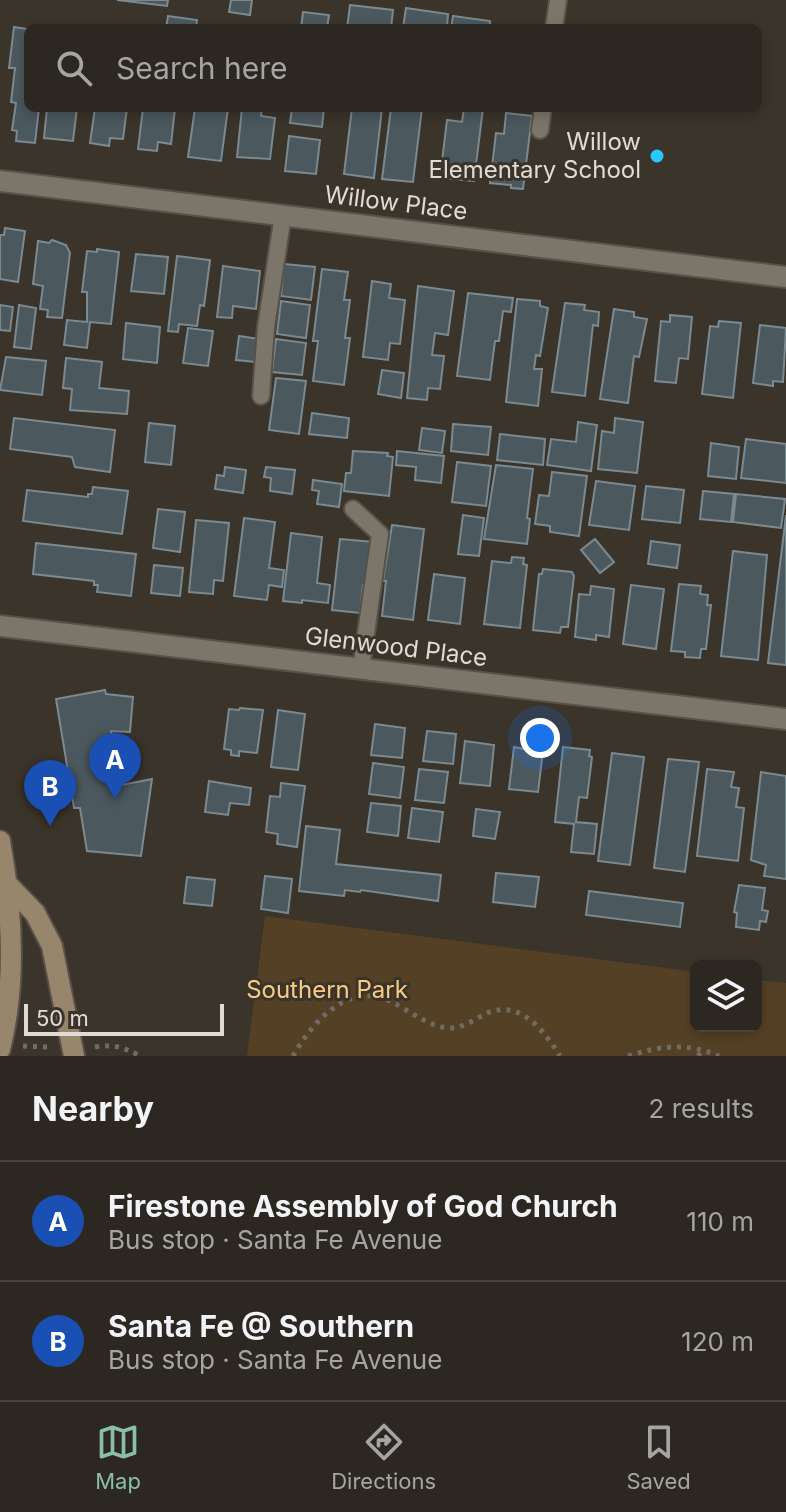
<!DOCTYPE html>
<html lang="en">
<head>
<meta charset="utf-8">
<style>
  :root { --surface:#2c2720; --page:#38332d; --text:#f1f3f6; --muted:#a6a5a5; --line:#48443e; --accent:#8abfa5 }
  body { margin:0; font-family:Inter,sans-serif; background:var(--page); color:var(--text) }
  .controls { position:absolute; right:24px; bottom:24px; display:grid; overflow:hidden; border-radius:12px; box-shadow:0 4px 12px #0003 }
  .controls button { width:72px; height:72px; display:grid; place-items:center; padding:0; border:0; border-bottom:2px solid var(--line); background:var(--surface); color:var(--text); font:40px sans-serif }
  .scale { position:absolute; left:24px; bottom:20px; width:200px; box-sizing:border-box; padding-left:8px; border:4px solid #e0dbd5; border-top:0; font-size:22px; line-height:28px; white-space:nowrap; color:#e0dbd5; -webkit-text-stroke:6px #3b342a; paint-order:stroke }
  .you { position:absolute; left:540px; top:738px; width:28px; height:28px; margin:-20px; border:6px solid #fff; border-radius:50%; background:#1a73e8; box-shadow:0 0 0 12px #1a73e833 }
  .badge { display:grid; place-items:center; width:52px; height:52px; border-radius:50%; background:var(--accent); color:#fff; font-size:26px; font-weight:700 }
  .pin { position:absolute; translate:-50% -66px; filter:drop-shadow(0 2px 4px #0008) }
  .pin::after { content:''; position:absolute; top:42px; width:28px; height:24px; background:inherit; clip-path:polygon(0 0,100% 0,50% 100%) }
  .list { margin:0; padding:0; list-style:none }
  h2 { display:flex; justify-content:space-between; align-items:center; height:104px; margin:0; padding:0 32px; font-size:34px }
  h2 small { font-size:26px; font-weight:400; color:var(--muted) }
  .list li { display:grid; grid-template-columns:52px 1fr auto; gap:24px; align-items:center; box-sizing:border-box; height:120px; padding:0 32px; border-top:2px solid var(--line) }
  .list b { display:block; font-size:30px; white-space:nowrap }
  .list p { margin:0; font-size:26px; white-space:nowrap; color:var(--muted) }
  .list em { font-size:26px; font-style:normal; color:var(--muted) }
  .icon { flex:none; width:44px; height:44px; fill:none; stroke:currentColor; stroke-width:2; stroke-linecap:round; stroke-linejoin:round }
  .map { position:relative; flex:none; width:786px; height:1056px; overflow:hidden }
  .search { position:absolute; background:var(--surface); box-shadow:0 4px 12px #0003; left:24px; right:24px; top:24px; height:88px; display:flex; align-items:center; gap:20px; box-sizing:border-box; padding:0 28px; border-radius:12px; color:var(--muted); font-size:30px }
  .sheet { height:344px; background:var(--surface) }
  nav { display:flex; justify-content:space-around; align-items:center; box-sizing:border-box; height:112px; border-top:2px solid var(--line); background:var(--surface); font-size:22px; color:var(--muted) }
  nav a { display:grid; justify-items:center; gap:4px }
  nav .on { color:var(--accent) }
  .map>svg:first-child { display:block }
  .green { fill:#544125 }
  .building { fill:#4b585e; stroke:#7b8990; stroke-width:2 }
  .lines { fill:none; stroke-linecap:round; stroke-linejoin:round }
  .lane-casing { stroke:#575149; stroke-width:20 }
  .street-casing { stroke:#575149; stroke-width:24 }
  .secondary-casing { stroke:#575149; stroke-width:24 }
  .path { stroke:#716b62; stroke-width:5; stroke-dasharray:4 6; stroke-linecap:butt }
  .lane { stroke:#7c756a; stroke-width:16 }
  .street { stroke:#7c756a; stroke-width:20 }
  .secondary { stroke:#97866b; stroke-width:20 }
  .poi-dot { fill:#29c8ff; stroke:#3b342a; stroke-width:3 }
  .labels { text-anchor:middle; stroke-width:6; stroke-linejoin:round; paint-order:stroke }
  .poi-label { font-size:24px; fill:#e0dbd5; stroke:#3b342a; text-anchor:end }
  .street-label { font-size:24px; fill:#e0dbd5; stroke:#3b342a }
  .park-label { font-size:24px; fill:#f9cb85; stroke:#3b342a }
</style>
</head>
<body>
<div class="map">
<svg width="786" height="1056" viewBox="0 0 786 1056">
  <rect width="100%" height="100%" fill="#3b342a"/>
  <!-- green -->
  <path class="green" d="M 265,916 L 696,972 L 696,1026 L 756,1026 L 756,980 L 786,983 L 786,1056 L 247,1056 Z"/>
  <!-- building -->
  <path class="building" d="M 117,0 L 168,0 L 167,6 Z
    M 231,0 L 252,0 L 250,15 L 229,12 Z
    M 350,5 L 393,10 L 391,28 L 347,28 Z
    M 406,8 L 448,14 L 447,28 L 403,28 Z
    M 303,12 L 329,15 L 327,28 L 301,28 Z
    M 168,16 L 197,20 L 196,28 L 166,28 Z
    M 453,16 L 490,21 L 490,28 L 451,28 Z
    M 14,27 L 28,29 L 28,108 L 39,108 L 35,143 L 16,141 L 17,131 L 12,130 L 16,103 L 11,102 L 15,68 L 9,68 Z
    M 47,108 L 77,108 L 73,141 L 44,138 Z
    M 95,108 L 127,108 L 123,139 L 110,138 L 109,146 L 90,143 Z
    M 143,108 L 175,108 L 171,144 L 158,142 L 157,151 L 138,149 Z
    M 195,108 L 228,108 L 221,161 L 188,157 Z
    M 242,108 L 262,108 L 261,116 L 275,118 L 270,159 L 237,157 Z
    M 292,108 L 324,108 L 322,127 L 290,123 Z
    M 352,108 L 382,108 L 374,178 L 344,174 Z
    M 391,108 L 422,108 L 413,182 L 382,179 Z
    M 464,108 L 483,108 L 474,181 L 440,178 L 447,120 L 462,122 Z
    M 506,113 L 532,116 L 523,189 L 511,188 L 511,185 L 490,183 L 496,133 L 504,134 Z
    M 289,136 L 320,140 L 316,174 L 285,171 Z
    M 5,228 L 25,231 L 18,282 L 0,279 L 0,235 L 4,235 Z
    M 52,240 L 66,245 L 70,253 L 62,318 L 47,317 L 48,310 L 40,309 L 43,286 L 33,284 L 38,241 L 49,243 Z
    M 97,249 L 119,252 L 111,324 L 90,322 L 87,348 L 64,345 L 67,320 L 87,322 L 87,292 L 82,292 L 87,251 L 97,252 Z
    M 136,254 L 168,257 L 164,294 L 131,291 Z
    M 177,256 L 210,260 L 204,306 L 200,305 L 197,326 L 179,324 L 178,332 L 168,331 Z
    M 284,264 L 315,267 L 311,300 L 281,296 Z
    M 223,266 L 260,271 L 256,309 L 233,306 L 232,318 L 217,317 Z
    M 322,269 L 348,272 L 344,300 L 350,300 L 345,338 L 350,338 L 344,385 L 313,381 L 318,341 L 313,341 Z
    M 372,281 L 391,284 L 389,298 L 405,300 L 400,344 L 390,343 L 388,360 L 363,357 Z
    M 418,286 L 454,291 L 448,335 L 435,333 L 432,355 L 444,356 L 440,389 L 428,388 L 427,400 L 407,398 Z
    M 468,293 L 513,298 L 511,312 L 503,311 L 499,341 L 495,341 L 490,380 L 457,376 Z
    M 517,299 L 540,301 L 540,306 L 548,308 L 540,356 L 536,355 L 534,369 L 542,369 L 538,406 L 506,402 Z
    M 281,301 L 310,305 L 306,338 L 277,334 Z
    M 565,303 L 585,305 L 584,310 L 599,312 L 598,326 L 593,325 L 585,396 L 552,392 Z
    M 0,305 L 13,307 L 10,331 L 0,330 Z
    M 19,305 L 36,308 L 31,349 L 14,347 Z
    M 614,309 L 634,312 L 634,317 L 647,319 L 639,357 L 634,356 L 628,403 L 600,399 Z
    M 670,315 L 692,317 L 688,359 L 679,358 L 676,383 L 655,381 L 661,321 L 670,322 Z
    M 719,321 L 741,323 L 733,398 L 702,394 L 710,326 L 718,327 Z
    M 126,323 L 160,327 L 157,363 L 123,359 Z
    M 760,325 L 786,328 L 783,382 L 773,381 L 773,386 L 753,383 Z
    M 188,328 L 213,331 L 208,366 L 183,363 Z
    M 239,336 L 260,339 L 257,362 L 236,360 Z
    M 276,339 L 306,343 L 302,375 L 272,372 Z
    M 6,357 L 46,361 L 42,395 L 0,390 Z
    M 66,358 L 102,362 L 99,388 L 129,391 L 127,414 L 70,410 L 72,389 L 63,388 Z
    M 382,370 L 404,373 L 401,398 L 378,394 Z
    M 276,378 L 306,381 L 299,434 L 269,430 Z
    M 312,413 L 349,418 L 347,438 L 309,434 Z
    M 14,418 L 115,430 L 110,472 L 75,467 L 72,457 L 10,449 Z
    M 615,418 L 643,422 L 637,473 L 598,469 L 602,431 L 614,433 Z
    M 578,422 L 597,425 L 591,471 L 547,465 L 551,439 L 576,442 Z
    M 149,423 L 175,426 L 171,465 L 145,462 Z
    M 453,424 L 491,427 L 488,455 L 451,451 Z
    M 422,428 L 445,431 L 442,453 L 419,450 Z
    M 500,434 L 545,439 L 543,465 L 497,460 Z
    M 746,439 L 786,444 L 786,483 L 741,478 Z
    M 711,443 L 739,447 L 736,479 L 708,476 Z
    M 353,451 L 388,453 L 387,456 L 393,457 L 389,496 L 344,491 L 346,473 L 351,473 Z
    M 397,451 L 444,456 L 441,483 L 415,480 L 416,467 L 396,465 Z
    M 457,462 L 491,466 L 486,506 L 452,502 Z
    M 496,465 L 533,469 L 527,518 L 530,519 L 527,544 L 484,539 Z
    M 225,467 L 246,470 L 243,493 L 215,489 L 217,475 L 224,476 Z
    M 266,467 L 295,470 L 292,494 L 270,491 L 271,478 L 264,477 Z
    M 552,472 L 587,476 L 579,536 L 550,532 L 550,526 L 535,524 L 539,495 L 549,496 Z
    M 313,480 L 342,484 L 339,507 L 317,504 L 319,491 L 312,490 Z
    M 596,481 L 635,486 L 629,530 L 589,525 Z
    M 646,486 L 684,490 L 680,523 L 642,519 Z
    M 93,487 L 128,491 L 122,534 L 23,521 L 27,490 L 88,497 L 88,494 L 92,494 Z
    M 703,491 L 734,494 L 731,522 L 700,519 Z
    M 736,494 L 785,499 L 781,528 L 733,522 Z
    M 158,509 L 185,512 L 180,552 L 153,548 Z
    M 463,515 L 484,518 L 479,556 L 458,554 Z
    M 786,515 L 786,665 L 768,663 Z
    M 244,518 L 275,522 L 269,568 L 284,570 L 282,587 L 269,585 L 267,600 L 234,596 Z
    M 196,520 L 229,523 L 223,581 L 214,580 L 213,594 L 189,592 Z
    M 392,525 L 424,529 L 413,620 L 382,616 L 386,581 L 383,581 Z
    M 291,533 L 322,537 L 317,583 L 330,585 L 328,603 L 302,600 L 302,603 L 283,601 Z
    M 340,539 L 374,542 L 369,585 L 363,585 L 360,613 L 332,610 Z
    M 595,539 L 614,562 L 600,573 L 581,550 Z
    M 651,541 L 680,545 L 677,568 L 648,564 Z
    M 36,543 L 136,554 L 131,596 L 97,592 L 98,585 L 94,585 L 94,581 L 33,574 Z
    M 733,551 L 767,555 L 758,660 L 721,656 Z
    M 512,557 L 524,558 L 523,564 L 527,565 L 520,628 L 484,624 L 492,561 L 511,563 Z
    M 154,565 L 183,568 L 180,596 L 151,593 Z
    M 543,569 L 572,572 L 574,576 L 568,627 L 561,627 L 560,633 L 533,630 L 539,574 L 542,574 Z
    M 434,574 L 465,578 L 460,624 L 428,620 Z
    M 679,584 L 701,586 L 700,594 L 708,595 L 707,605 L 711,605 L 706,649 L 701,649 L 700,658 L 685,657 L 685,652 L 671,651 Z
    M 631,585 L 664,589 L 656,649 L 623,644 Z
    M 591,586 L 614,589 L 609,637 L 596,635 L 596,640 L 575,637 L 579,594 L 590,595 Z
    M 105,690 L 106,694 L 133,697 L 130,732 L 111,731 L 121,785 L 152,779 L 141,856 L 87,851 L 80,808 L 74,808 L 56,699 Z
    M 240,708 L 263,710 L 257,753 L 239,751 L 239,756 L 231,755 L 231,750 L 224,749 L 229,709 L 239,710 Z
    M 278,710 L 305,714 L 298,770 L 271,767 Z
    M 375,724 L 405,728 L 402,758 L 371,755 Z
    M 427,731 L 456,734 L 453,764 L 423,761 Z
    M 465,741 L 494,745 L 490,786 L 460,783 Z
    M 526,743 L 536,744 L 535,750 L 543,751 L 538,792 L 509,789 L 514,747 L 525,749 Z
    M 563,747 L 590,750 L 589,756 L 592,757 L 587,798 L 579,797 L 576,822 L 597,824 L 594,854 L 571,852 L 574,824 L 555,822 Z
    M 612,753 L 644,757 L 630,865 L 598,861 Z
    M 668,759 L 699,762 L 685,872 L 654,868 Z
    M 373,763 L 404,767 L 400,798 L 369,794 Z
    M 419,769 L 448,772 L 444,803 L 415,800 Z
    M 707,769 L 734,772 L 731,787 L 739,788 L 736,807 L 744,808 L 738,861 L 697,856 Z
    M 761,772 L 786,776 L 786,879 L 764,876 L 766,865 L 751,860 Z
    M 209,781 L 251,788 L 249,805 L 230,803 L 228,815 L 205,812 Z
    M 281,783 L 305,786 L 297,847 L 277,844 L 278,834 L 266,832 L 270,796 L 280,797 Z
    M 371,803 L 401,806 L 398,836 L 367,832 Z
    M 412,808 L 443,812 L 439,842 L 408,838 Z
    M 476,809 L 500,812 L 495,839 L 473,836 Z
    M 306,826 L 340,830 L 336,864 L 441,875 L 438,901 L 361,890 L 360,892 L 345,890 L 344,896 L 299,891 Z
    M 496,873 L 539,877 L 535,907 L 493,902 Z
    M 265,876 L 292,879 L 288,913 L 261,909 Z
    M 187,877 L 215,880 L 212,906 L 184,903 Z
    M 739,885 L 765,888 L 762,910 L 768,911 L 766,922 L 760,921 L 759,930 L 736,927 L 737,913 L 734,912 Z
    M 589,891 L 683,903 L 680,927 L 586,915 Z"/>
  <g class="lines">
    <defs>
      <path id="lane" d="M 554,28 L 558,0
        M 540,130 L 543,108
        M 261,396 L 266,327 L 283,215
        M 353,509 L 380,534 L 361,669"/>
      <path id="street" d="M 0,181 L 786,277
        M 0,626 L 786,719"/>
      <path id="secondary" d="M 0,841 C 12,908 17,982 0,1049
        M 8,885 L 35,913 L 52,946 L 74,1056"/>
    </defs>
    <!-- lane casing -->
    <use href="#lane" class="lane-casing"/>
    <!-- street casing -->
    <use href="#street" class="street-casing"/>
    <!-- secondary casing -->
    <use href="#secondary" class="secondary-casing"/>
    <!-- path -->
    <path class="path" d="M 23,1046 L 49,1047
      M 95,1047 C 113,1044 124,1047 140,1056
      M 293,1056 C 311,1024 348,980 390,1001 C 409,1010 431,1029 453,1028 C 464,1027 477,1018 487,1013 C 521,999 544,1031 560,1056
      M 628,1056 C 660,1046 687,1042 719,1056
      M 698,1056 L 703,1049"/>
    <!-- lane -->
    <use href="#lane" class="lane"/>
    <!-- street -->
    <use href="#street" class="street"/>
    <!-- secondary -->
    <use href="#secondary" class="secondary"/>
  </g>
  <!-- markers -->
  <circle class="poi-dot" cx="657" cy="156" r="8"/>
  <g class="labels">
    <!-- poi labels -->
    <g class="poi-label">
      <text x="641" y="150">Willow<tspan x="641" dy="28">Elementary School</tspan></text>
    </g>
    <!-- street labels -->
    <g class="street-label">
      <text transform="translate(396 203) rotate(7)" y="8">Willow Place</text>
      <text transform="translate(396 647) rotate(7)" y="8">Glenwood Place</text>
    </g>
    <!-- park labels -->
    <g class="park-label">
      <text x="327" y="998">Southern Park</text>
    </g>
  </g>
</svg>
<div class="controls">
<button><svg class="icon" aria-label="layers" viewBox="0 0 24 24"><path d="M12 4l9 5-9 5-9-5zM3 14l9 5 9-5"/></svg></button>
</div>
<div class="scale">50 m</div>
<div class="you"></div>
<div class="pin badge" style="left:115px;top:799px;background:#1a4fb4">A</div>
<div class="pin badge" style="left:50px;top:826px;background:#1a4fb4">B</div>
<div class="search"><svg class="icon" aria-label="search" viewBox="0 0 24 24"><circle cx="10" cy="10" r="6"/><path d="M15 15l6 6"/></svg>Search here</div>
</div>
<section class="sheet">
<h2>Nearby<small>2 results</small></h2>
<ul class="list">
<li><span class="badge" style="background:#1a4fb4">A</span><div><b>Firestone Assembly of God Church</b><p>Bus stop · Santa Fe Avenue</p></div><em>110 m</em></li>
<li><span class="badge" style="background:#1a4fb4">B</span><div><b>Santa Fe @ Southern</b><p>Bus stop · Santa Fe Avenue</p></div><em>120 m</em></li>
</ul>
</section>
<nav>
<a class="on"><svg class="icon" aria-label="map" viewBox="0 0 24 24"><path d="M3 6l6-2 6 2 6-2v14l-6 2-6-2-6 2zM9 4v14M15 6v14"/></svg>Map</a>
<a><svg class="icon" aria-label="directions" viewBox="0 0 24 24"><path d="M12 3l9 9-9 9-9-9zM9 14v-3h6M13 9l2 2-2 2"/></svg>Directions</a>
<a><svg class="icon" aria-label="saved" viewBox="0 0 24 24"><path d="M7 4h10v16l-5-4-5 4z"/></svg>Saved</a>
</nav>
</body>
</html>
